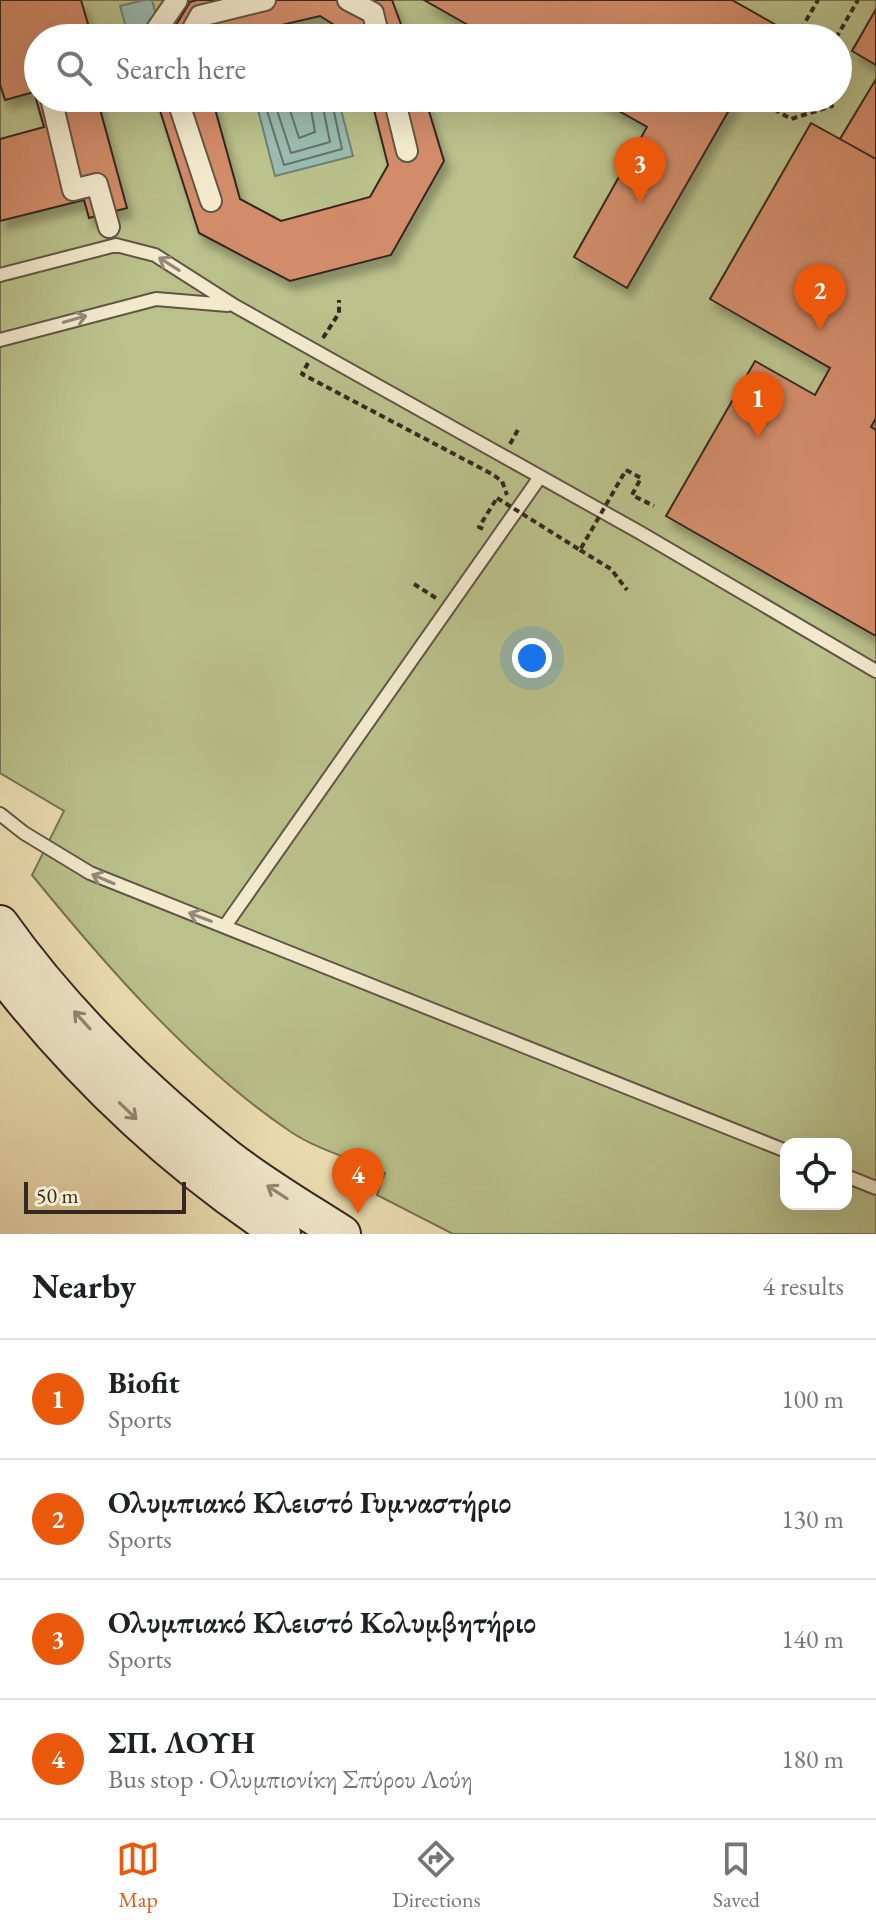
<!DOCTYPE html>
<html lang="en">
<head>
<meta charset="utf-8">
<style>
  :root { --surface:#fff; --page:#f2f2f2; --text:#202124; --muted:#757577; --line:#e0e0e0; --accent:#ea580c }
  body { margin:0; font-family:"EB Garamond",serif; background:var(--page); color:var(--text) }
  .controls { position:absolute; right:24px; bottom:24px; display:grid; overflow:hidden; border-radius:16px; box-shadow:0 8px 32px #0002 }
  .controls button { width:72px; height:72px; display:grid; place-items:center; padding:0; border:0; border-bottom:2px solid var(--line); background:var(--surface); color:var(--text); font:40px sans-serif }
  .scale { position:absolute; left:24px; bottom:20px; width:162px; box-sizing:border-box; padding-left:8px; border:4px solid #352821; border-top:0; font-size:22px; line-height:28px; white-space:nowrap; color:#352821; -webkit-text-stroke:6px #f3eace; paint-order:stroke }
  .you { position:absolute; left:532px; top:658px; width:28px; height:28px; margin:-20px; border:6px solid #fff; border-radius:50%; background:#1a73e8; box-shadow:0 0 0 12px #1a73e833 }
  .badge { display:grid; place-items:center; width:52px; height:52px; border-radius:50%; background:var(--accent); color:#fff; font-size:26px; font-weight:700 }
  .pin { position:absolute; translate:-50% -66px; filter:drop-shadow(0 2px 4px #0008) }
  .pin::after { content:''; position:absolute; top:42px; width:28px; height:24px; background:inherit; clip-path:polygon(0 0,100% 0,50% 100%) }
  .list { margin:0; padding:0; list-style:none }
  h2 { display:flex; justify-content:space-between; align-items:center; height:104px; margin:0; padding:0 32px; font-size:34px }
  h2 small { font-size:26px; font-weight:400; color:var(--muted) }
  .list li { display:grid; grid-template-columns:52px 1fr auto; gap:24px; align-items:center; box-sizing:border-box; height:120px; padding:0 32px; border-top:2px solid var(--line) }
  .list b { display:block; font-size:30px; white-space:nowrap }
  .list p { margin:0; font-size:26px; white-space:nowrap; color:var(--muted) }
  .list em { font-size:26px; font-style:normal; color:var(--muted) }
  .icon { flex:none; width:44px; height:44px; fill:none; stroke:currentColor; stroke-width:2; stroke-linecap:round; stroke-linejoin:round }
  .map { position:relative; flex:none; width:876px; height:1234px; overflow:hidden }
  .search { position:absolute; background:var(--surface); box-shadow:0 8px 32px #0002; left:24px; right:24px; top:24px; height:88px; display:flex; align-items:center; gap:20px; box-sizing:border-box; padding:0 28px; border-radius:44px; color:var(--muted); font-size:30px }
  .sheet { height:584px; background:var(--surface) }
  nav { display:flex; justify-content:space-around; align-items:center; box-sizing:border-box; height:112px; border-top:2px solid var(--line); background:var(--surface); font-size:22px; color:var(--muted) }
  nav a { display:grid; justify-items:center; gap:4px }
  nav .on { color:var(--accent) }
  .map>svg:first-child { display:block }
  .green { fill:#bac18b; stroke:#787456; stroke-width:2; fill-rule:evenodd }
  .water { fill:#9abcb1; stroke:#728177; stroke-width:2 }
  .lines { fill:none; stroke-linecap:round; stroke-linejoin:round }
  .shore { stroke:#687269; stroke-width:2 }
  .building { fill:#d28c6a; stroke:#352821; stroke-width:2; filter:url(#shadow) }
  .service-casing { stroke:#635646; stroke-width:16 }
  .pedestrian-casing { stroke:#635646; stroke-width:24 }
  .secondary-casing { stroke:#352821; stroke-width:40 }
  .path { stroke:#352821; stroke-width:4; stroke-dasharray:6 4; stroke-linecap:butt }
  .service { stroke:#f3eace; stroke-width:12 }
  .pedestrian { stroke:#f3eace; stroke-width:20 }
  .secondary { stroke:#f3eace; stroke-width:36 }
  .path-bridge { stroke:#352821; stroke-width:4; stroke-dasharray:6 4; stroke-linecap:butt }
  .oneway { stroke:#948978 }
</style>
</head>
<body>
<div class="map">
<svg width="876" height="1234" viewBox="0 0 876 1234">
  <defs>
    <filter id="shadow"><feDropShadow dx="5" dy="9" stdDeviation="4" flood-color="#0004"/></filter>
  </defs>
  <rect width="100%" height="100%" fill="#eddfb3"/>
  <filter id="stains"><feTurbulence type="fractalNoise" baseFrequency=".0025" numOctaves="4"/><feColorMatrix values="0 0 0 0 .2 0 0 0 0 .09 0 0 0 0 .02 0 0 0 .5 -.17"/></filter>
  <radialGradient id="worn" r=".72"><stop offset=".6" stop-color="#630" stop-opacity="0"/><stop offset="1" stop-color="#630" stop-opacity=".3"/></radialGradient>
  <!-- green -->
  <path class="green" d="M 0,0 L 876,0 L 876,1234 L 453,1234 L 377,1195 L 385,1173 C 355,1160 318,1150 291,1132 C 193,1066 106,966 32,875 L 64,811 L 0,773 ZM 38,38 L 838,38 L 838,98 L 38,98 ZM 786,1144 L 846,1144 L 846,1204 L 786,1204 Z"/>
  <!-- water -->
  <path class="water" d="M 144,0 L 152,0 L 160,30 L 129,38 L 120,6 Z
    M 255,98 L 338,98 L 353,156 L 275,176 Z"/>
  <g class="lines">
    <!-- shore -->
    <path class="shore" d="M 263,98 L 284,165 L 342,149 L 331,98
      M 273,98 L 291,153 L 330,142 L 321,98
      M 286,98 L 299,138 L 315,132 L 309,98"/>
  </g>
  <!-- building -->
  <path class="building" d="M 0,0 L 81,0 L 92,38 L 38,38 L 38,98 L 97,98 L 127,208 L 89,218 L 84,200 L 0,221 L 0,139 L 44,127 L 34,92 L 5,100 L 0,84 Z
    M 177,0 L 190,2 L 168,38 L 160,38 Z
    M 197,0 L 392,0 L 406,38 L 355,38 L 320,16 L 225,38 L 168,38 L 190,2 Z
    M 424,0 L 732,0 L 778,26 L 771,38 L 491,38 Z
    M 876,9 L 876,65 L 852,51 Z
    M 876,79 L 876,159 L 840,139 Z
    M 156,98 L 212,98 L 240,199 L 281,221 L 370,197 L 388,165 L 371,98 L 425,98 L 444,161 L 391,255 L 290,281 L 199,233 Z
    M 596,98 L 736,98 L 627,288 L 574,257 L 647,127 Z
    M 811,123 L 876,159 L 876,418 L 871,427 L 876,430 L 876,636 L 666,516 L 755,361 L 815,395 L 830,368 L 710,299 Z"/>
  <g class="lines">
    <defs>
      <path id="service" d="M 0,275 L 116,245 L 155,255 L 235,306 L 639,532 L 876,671
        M 0,340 L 156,299 L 228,305
        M 0,814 L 24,833 L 90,873 L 786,1151
        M 225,926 L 540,477
        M 846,1176 L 876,1188"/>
      <path id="pedestrian" d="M 348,0 L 373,13 L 379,38
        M 151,38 L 177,0
        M 188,38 L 200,16 L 265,0
        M 51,98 L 73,190 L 97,184 L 109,227
        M 177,98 L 211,201
        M 394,98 L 407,151"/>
      <path id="secondary" d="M 0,924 C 61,1010 143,1090 225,1156 C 262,1185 303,1209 342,1234
        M 0,971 C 79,1073 174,1163 282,1234"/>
    </defs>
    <!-- service casing -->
    <use href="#service" class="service-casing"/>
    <!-- pedestrian casing -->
    <use href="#pedestrian" class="pedestrian-casing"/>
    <!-- secondary casing -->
    <use href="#secondary" class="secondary-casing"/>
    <!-- path -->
    <path class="path" d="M 796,38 L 818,0
      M 836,38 L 858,0
      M 762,98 L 760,101 L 791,119 L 832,106 L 830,98
      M 323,338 L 339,313 L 339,300
      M 308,363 L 302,374 L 492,474 L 502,481 L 507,495
      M 510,444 L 519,428
      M 626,470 L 641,478 L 632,495 L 654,506
      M 483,529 L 479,527 L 497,498
      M 580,550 L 611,569 L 627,590
      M 414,584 L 436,598"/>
    <!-- service -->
    <use href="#service" class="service"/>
    <!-- pedestrian -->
    <use href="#pedestrian" class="pedestrian"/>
    <!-- secondary -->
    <use href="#secondary" class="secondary"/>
    <!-- path-bridge -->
    <path class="path-bridge" d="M 497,498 L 580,550 L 626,470"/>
  </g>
  <!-- one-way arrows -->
  <defs><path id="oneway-shaft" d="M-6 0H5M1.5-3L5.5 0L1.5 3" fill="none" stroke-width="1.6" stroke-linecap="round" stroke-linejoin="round" transform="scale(2)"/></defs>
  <g class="oneway">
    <use href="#oneway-shaft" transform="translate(169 264) rotate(-148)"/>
    <use href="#oneway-shaft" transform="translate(75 319) rotate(-16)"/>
    <use href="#oneway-shaft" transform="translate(103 879) rotate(-157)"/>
    <use href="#oneway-shaft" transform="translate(200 917) rotate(-159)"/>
    <use href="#oneway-shaft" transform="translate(82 1020) rotate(-132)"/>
    <use href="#oneway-shaft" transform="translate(128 1111) rotate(44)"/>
    <use href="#oneway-shaft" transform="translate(277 1192) rotate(-147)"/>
  </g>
  <rect width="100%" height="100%" filter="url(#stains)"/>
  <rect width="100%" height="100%" fill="url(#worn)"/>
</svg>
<div class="controls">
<button><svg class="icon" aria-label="locate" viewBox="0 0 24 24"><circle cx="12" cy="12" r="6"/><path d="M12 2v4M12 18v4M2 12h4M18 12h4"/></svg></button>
</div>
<div class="scale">50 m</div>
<div class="you"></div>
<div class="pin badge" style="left:758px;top:438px">1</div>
<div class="pin badge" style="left:820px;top:330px">2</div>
<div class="pin badge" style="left:640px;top:203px">3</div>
<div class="pin badge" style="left:358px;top:1214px">4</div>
<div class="search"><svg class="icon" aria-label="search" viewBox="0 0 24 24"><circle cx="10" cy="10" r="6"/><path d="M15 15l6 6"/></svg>Search here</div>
</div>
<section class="sheet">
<h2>Nearby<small>4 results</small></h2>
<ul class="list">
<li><span class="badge">1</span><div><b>Biofit</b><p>Sports</p></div><em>100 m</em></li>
<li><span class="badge">2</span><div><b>Ολυμπιακό Κλειστό Γυμναστήριο</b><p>Sports</p></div><em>130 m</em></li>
<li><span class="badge">3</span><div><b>Ολυμπιακό Κλειστό Κολυμβητήριο</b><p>Sports</p></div><em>140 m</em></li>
<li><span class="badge">4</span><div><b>ΣΠ. ΛΟΥΗ</b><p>Bus stop · Ολυμπιονίκη Σπύρου Λούη</p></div><em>180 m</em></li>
</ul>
</section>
<nav>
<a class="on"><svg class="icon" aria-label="map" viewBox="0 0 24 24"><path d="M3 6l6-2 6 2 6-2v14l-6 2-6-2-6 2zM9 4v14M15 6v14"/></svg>Map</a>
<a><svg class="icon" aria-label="directions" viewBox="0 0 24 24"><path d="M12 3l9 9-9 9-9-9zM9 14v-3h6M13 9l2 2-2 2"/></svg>Directions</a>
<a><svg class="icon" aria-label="saved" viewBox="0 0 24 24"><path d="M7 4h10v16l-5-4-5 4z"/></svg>Saved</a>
</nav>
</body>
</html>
